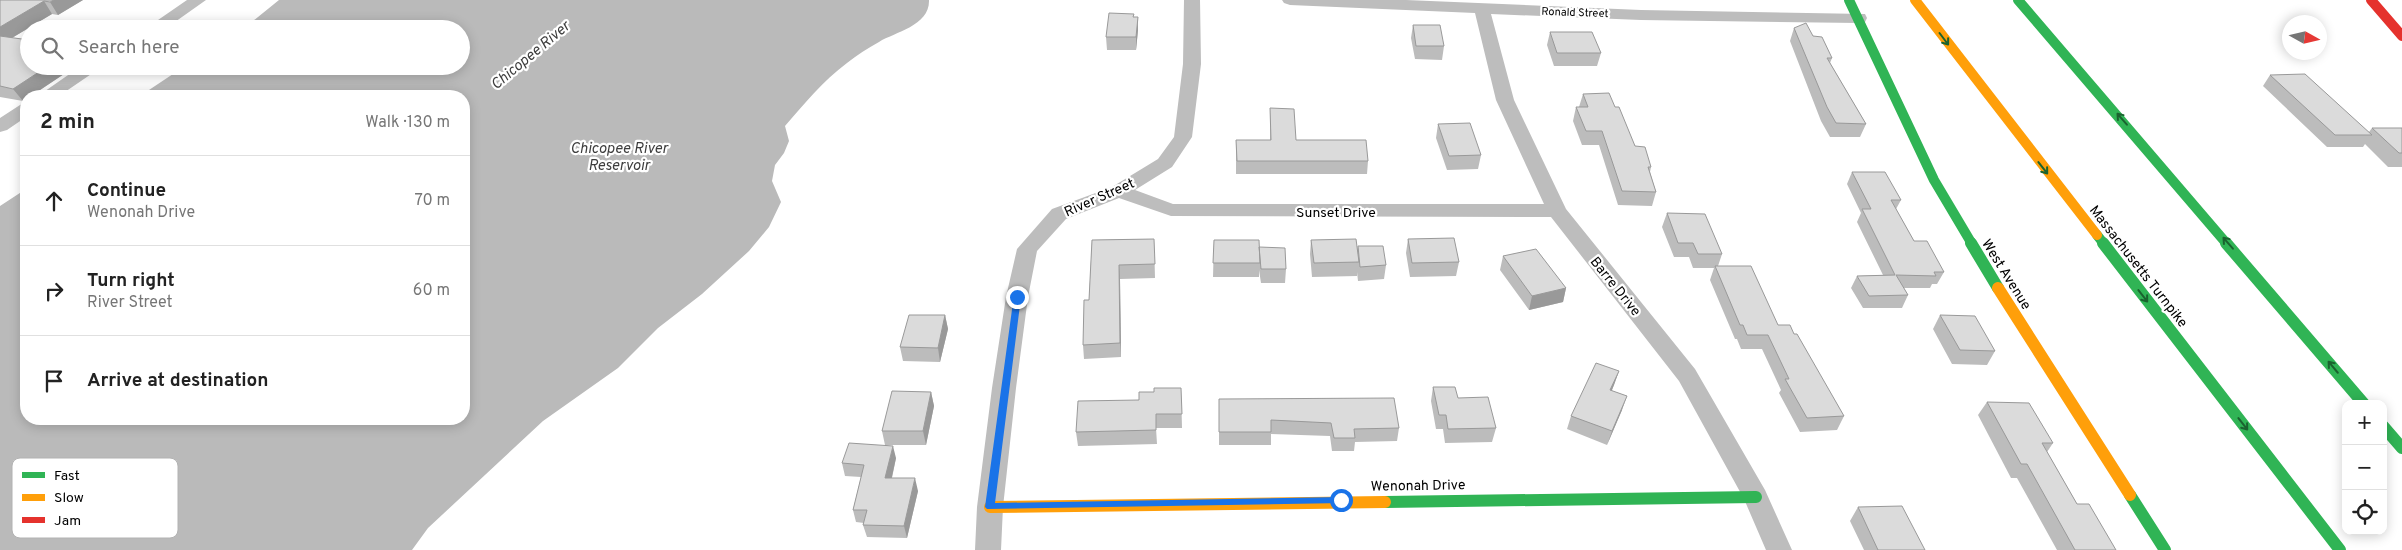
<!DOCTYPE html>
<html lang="en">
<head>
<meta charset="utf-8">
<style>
  :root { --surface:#fff; --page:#f6f6f6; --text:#222; --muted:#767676; --line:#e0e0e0 }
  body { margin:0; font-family:Overpass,sans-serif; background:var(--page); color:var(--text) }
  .controls { position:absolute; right:15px; bottom:15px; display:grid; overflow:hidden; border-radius:10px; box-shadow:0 2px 12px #0003 }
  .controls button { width:45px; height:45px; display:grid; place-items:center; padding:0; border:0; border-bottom:1px solid var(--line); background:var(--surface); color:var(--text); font:25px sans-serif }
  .compass { position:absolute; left:2282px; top:15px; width:45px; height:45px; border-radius:50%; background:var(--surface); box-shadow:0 2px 12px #0003; rotate:98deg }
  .stop { position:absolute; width:15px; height:15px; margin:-11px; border:4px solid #1a73e8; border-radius:50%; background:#fff }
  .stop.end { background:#1a73e8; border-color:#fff; box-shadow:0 1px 5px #0008 }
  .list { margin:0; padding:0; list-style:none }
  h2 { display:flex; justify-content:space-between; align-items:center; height:65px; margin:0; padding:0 20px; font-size:21px }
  h2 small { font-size:16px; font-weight:400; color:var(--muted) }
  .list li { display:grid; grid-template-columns:32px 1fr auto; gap:15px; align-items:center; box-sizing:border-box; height:90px; padding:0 20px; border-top:1px solid var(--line) }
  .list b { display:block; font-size:19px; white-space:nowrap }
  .list p { margin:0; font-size:16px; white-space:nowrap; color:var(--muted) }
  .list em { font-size:16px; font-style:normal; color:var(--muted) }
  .icon { flex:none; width:28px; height:28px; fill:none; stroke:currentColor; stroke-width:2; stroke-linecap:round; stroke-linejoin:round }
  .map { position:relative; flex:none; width:2402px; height:550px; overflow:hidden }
  .search { position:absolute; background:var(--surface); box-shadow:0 2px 12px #0003; left:20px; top:20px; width:450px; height:55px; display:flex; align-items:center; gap:12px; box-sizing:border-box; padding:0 18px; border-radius:28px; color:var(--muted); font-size:19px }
  .panel { position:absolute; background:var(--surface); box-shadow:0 2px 12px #0003; left:20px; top:90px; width:450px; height:335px; border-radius:20px }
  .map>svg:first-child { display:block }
  .water { fill:#bababa }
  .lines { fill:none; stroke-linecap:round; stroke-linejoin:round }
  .street { fill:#bdbdbd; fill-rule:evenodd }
  .fast-far1 { stroke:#30b455; stroke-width:10 }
  .fast { stroke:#30b455; stroke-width:12 }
  .slow-far1 { stroke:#ff9f0a; stroke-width:10 }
  .slow { stroke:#ff9f0a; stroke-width:12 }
  .jam { stroke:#e5322d; stroke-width:10 }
  .wall { fill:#bcbcbc }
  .shaded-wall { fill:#999 }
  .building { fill:#dbdbdb; stroke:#999 }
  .oneway { stroke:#1a632f }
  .route { fill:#1a73e8 }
  .labels { text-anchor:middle; stroke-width:4.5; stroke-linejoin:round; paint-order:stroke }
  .far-street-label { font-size:11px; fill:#000; stroke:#fff }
  .street-label { font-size:14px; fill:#000; stroke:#fff }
  .water-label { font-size:15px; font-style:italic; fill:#3d3d3d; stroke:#fff }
  .key { fill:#fff; stroke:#b2b2b2; stroke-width:1 }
  .key-label { font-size:14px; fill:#000 }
</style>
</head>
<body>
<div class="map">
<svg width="2402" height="550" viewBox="0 0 2402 550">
  <rect width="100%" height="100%" fill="#fff"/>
  <!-- water -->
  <path class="water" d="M 279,0 L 929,0 C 930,26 895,32 879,42 C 868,48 857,55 847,63 C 823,81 804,104 785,126 L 789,141 L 784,153 L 775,165 L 772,181 L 781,202 L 769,227 L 749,251 L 702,294 L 658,328 L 618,368 L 543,421 L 428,528 L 412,550 L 0,550 L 0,206 L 26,189 L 26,419 L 464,419 L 464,96 L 140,96 L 185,66 L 461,66 L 461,29 L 243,29 Z"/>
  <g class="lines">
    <!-- street -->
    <path class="street" d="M 187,0 L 206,0 L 165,29 L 145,29 Z
      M 1184,0 L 1200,0 L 1201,64 L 1192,137 L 1172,167 L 1135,190 L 1173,204 L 1544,204 L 1496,100 L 1475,13 L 1290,5 L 1284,3 L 1282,0 L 1406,0 L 1641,10 L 1865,14 L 1867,18 L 1865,22 L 1859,23 L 1641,20 L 1491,14 L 1514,100 L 1566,209 L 1695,369 L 1765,490 L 1792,550 L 1766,550 L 1744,499 L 1679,381 L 1551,217 L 1171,216 L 1119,198 L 1066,219 L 1037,251 L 1028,297 L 1016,388 L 1003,507 L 1001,550 L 975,550 L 977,507 L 992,388 L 1006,297 L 1017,249 L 1052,209 L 1112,187 L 1158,159 L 1174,137 L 1183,64 Z
      M 81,66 L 103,66 L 59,96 L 38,96 Z
      M 26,103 L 26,117 L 7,130 L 0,132 L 0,118 L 20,105 Z"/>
    <!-- fast-far1 -->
    <path class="fast-far1" d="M 1849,0 L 1934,180 L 1972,244
      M 2018,0 L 2227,244
      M 2097,235 L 2104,244"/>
    <!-- fast -->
    <path class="fast" d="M 1971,243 L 1998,288
      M 2103,243 L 2340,550
      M 2226,243 L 2364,404
      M 2383,426 L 2402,448
      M 2130,495 L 2165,550
      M 1385,502 L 1756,497"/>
    <!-- slow-far1 -->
    <path class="slow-far1" d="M 1915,0 L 2097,235"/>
    <!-- slow -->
    <path class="slow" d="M 1998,288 L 2130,495
      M 990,507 L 1385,502"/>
    <!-- jam -->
    <path class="jam" d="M 2371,0 L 2402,36"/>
  </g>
  <!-- wall -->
  <path class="wall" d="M 0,0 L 83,0 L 58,15 L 52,14 L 12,38 L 76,66 L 31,96 L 26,96 L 26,99 L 23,101 L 0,97 Z
    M 1134,17 L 1138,17 L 1138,30 L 1136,50 L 1107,50 L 1106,37 Z
    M 1413,25 L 1444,46 L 1442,60 L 1415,59 L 1411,38 Z
    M 1794,28 L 1813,36 L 1832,58 L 1830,63 L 1866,124 L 1860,137 L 1830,137 L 1821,121 L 1790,41 Z
    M 1550,32 L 1601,53 L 1597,66 L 1554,66 L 1547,45 Z
    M 2270,75 L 2369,132 L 2372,128 L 2402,128 L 2402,167 L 2388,167 L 2365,144 L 2363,147 L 2327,147 L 2263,86 Z
    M 1583,94 L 1615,107 L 1635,146 L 1651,167 L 1650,172 L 1656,192 L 1652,206 L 1618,205 L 1599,145 L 1582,145 L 1573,121 L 1576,107 L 1579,107 Z
    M 1270,108 L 1296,140 L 1368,161 L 1367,174 L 1236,174 L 1236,140 L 1270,140 Z
    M 1438,124 L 1481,155 L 1478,169 L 1447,170 L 1436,138 Z
    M 1852,172 L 1901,200 L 1896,209 L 1914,241 L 1944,272 L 1937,284 L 1932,284 L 1930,288 L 1904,288 L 1908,295 L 1902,308 L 1863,308 L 1851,288 L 1857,276 L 1883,275 L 1857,222 L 1861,213 L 1847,184 Z
    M 1667,213 L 1722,254 L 1718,266 L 1778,325 L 1794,334 L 1844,416 L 1837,430 L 1800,432 L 1779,393 L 1781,390 L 1762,349 L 1741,349 L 1737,339 L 1735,339 L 1710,280 L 1714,268 L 1693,268 L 1689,257 L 1674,257 L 1662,227 Z
    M 1154,239 L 1155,278 L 1120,279 L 1121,357 L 1084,359 L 1083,345 L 1089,300 L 1092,240 Z
    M 1408,239 L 1459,262 L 1456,276 L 1410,277 L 1406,253 Z
    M 1214,240 L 1259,248 L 1286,269 L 1285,283 L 1261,283 L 1259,270 L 1259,277 L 1213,277 Z
    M 1311,240 L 1357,251 L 1358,246 L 1386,265 L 1384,279 L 1358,281 L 1357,272 L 1357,276 L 1312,277 L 1310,254 Z
    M 1503,256 L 1566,288 L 1563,302 L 1529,310 L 1500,270 Z
    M 945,315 L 948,329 L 940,362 L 903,361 L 900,347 Z
    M 1940,315 L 1995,351 L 1987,365 L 1952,364 L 1933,329 Z
    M 1619,371 L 1612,390 L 1622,410 L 1607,445 L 1567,429 L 1571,416 Z
    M 1433,387 L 1458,398 L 1496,428 L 1492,442 L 1445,443 L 1443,429 L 1436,429 L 1431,401 Z
    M 1181,388 L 1182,428 L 1156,428 L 1157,444 L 1078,446 L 1076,432 L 1154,392 Z
    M 931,392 L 934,406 L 926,445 L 885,445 L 882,431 Z
    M 1219,399 L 1399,428 L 1397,441 L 1355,442 L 1354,451 L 1332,451 L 1330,436 L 1271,434 L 1271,445 L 1219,445 Z
    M 1987,402 L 2053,443 L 2047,452 L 2077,504 L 2116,550 L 2057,550 L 2017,478 L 2011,478 L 1978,415 Z
    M 896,458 L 892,478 L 918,491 L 907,538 L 867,537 L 863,525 L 864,523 L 856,522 L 853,510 L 861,477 L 845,476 L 842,463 Z
    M 1858,507 L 1925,550 L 1864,550 L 1850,521 Z"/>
  <!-- shaded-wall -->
  <path class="shaded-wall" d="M 54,0 L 83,0 L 58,15 L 50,2 Z
    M 44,1 L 52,14 L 0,45 L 0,27 Z
    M 1138,17 L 1138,30 L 1136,50 L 1136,37 Z
    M 48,66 L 76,66 L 31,96 L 26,96 L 26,99 L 23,101 L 13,89 Z
    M 1119,265 L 1120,279 L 1121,357 L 1120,343 Z
    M 1566,288 L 1563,302 L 1529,310 L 1532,296 Z
    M 945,315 L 948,329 L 940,362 L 938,348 Z
    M 1619,371 L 1614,385 L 1606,404 L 1610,390 Z
    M 931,392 L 934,406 L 926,445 L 923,431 Z
    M 1627,396 L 1622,410 L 1607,445 L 1612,431 Z
    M 893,446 L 896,458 L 889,490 L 885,478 Z
    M 915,478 L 918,491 L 907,538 L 904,526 Z"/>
  <!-- building -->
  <path class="building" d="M 0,0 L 54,0 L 50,2 L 44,1 L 0,27 Z
    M 1109,13 L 1134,14 L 1133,17 L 1138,17 L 1136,37 L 1106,37 Z
    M 1806,23 L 1813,36 L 1822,37 L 1832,58 L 1827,58 L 1866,124 L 1836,123 L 1827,107 L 1794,28 Z
    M 1413,25 L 1440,25 L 1444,46 L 1416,46 Z
    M 1550,32 L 1592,32 L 1601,53 L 1557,53 Z
    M 0,36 L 29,40 L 29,66 L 48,66 L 13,89 L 0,86 Z
    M 2305,74 L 2372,135 L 2335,135 L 2270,75 Z
    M 1609,93 L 1615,107 L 1619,107 L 1635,146 L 1645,147 L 1651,167 L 1648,167 L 1656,192 L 1622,191 L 1602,131 L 1586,131 L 1576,107 L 1588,107 L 1583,94 Z
    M 1270,108 L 1294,109 L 1296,140 L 1366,140 L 1368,161 L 1237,161 L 1236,140 L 1271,140 Z
    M 1470,123 L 1481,155 L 1449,156 L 1438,124 Z
    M 2372,128 L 2402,128 L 2402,153 L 2399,153 Z
    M 1852,172 L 1885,172 L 1901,200 L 1891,200 L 1914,241 L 1927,241 L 1944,272 L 1934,272 L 1936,276 L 1896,275 L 1908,295 L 1869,296 L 1857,276 L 1895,275 L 1862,209 L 1871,209 Z
    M 1667,213 L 1705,214 L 1722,254 L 1698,254 L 1693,243 L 1678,243 Z
    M 1454,238 L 1459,262 L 1412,263 L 1408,239 Z
    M 1154,239 L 1155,264 L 1119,265 L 1120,343 L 1083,345 L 1084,300 L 1089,300 L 1092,240 Z
    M 1356,239 L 1359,262 L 1314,263 L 1311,240 Z
    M 1214,240 L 1259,240 L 1260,263 L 1213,263 Z
    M 1358,246 L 1383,246 L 1386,265 L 1360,267 Z
    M 1259,247 L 1285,248 L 1286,269 L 1261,269 Z
    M 1536,249 L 1566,288 L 1532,296 L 1503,256 Z
    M 1715,266 L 1751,266 L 1778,325 L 1790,325 L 1794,334 L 1797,334 L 1844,416 L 1807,418 L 1785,379 L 1789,379 L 1768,335 L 1747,335 L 1743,325 L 1740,325 Z
    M 909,315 L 945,315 L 938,348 L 900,347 Z
    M 1940,315 L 1975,316 L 1995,351 L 1960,350 Z
    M 1596,363 L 1619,371 L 1610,390 L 1627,396 L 1612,431 L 1571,416 Z
    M 1433,387 L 1455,387 L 1458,398 L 1488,397 L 1496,428 L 1448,429 L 1446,415 L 1439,415 Z
    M 1154,388 L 1181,388 L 1182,414 L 1156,414 L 1156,430 L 1076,432 L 1078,401 L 1139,400 L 1139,392 L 1154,392 Z
    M 892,391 L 931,392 L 923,431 L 882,431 Z
    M 1394,398 L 1399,428 L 1354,429 L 1355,438 L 1334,438 L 1331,423 L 1271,420 L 1271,432 L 1219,432 L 1219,399 Z
    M 1987,402 L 2029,403 L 2053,443 L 2042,443 L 2077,504 L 2089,504 L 2116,550 L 2075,550 L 2027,464 L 2021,464 Z
    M 849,443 L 893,446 L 885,478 L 915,478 L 904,526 L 863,525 L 867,510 L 853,510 L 864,465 L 842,463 Z
    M 1902,506 L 1925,550 L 1878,550 L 1858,507 Z"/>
  <!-- one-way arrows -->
  <defs><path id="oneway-shaft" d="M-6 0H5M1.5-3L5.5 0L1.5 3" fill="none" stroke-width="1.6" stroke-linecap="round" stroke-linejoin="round" transform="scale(1.25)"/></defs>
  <g class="oneway">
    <use href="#oneway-shaft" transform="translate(1944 39) rotate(53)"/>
    <use href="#oneway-shaft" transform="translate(2122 119) rotate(-131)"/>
    <use href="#oneway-shaft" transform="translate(2043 168) rotate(52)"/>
    <use href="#oneway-shaft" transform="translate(2228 243) rotate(-131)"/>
    <use href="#oneway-shaft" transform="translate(2143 296) rotate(52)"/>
    <use href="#oneway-shaft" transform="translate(2333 367) rotate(-130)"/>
    <use href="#oneway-shaft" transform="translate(2243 424) rotate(52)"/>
  </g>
  <!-- route -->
  <path class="route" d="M 1014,295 L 1021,297 L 995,503 L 1341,497 L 1344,498 L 1344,503 L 987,509 L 985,507 Z"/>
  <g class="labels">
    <!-- far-street labels -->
    <g class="far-street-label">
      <text transform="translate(1575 12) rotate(2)" y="4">Ronald Street</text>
    </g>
    <!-- street labels -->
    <g class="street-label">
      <text transform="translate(1099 197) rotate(-24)" y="5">River Street</text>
      <text x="1336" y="217">Sunset Drive</text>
      <text transform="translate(2139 266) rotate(52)" y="5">Massachusetts Turnpike</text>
      <text transform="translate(2007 274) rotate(58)" y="5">West Avenue</text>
      <text transform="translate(1616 286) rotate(51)" y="5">Barre Drive</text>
      <text transform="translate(1418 485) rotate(-1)" y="5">Wenonah Drive</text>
    </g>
    <!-- water labels -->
    <g class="water-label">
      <text transform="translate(530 55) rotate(-40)" y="5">Chicopee River</text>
      <text x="619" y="153">Chicopee River<tspan x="619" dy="17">Reservoir</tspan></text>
    </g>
  </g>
  <!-- legend -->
  <rect x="12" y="458" width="166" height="80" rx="8" class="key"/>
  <rect x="22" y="472" width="23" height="6" fill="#30b455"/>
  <rect x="22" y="494" width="23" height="7" fill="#ff9f0a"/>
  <rect x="22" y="517" width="23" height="6" fill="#e5322d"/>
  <g class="key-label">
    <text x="54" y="480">Fast</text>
    <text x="54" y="502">Slow</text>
    <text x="54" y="525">Jam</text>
  </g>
</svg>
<div class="controls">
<button>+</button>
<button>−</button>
<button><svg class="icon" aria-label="locate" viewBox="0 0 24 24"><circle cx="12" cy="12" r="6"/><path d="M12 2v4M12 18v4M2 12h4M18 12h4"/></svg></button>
</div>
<svg class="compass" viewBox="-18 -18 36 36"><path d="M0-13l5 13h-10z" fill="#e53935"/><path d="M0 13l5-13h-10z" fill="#767676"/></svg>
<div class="stop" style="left:1341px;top:500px"></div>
<div class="stop end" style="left:1017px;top:297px"></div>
<div class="search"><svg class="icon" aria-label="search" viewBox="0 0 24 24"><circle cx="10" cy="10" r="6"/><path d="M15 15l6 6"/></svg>Search here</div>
<section class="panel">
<h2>2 min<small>Walk · 130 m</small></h2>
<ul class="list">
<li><svg class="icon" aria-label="ahead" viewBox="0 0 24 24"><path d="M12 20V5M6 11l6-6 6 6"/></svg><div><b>Continue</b><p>Wenonah Drive</p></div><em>70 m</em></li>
<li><svg class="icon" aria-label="right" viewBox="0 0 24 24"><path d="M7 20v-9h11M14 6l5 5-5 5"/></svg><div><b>Turn right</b><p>River Street</p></div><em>60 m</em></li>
<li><svg class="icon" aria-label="arrive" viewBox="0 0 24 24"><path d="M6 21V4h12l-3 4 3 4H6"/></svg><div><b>Arrive at destination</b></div></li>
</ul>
</section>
</div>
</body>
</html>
